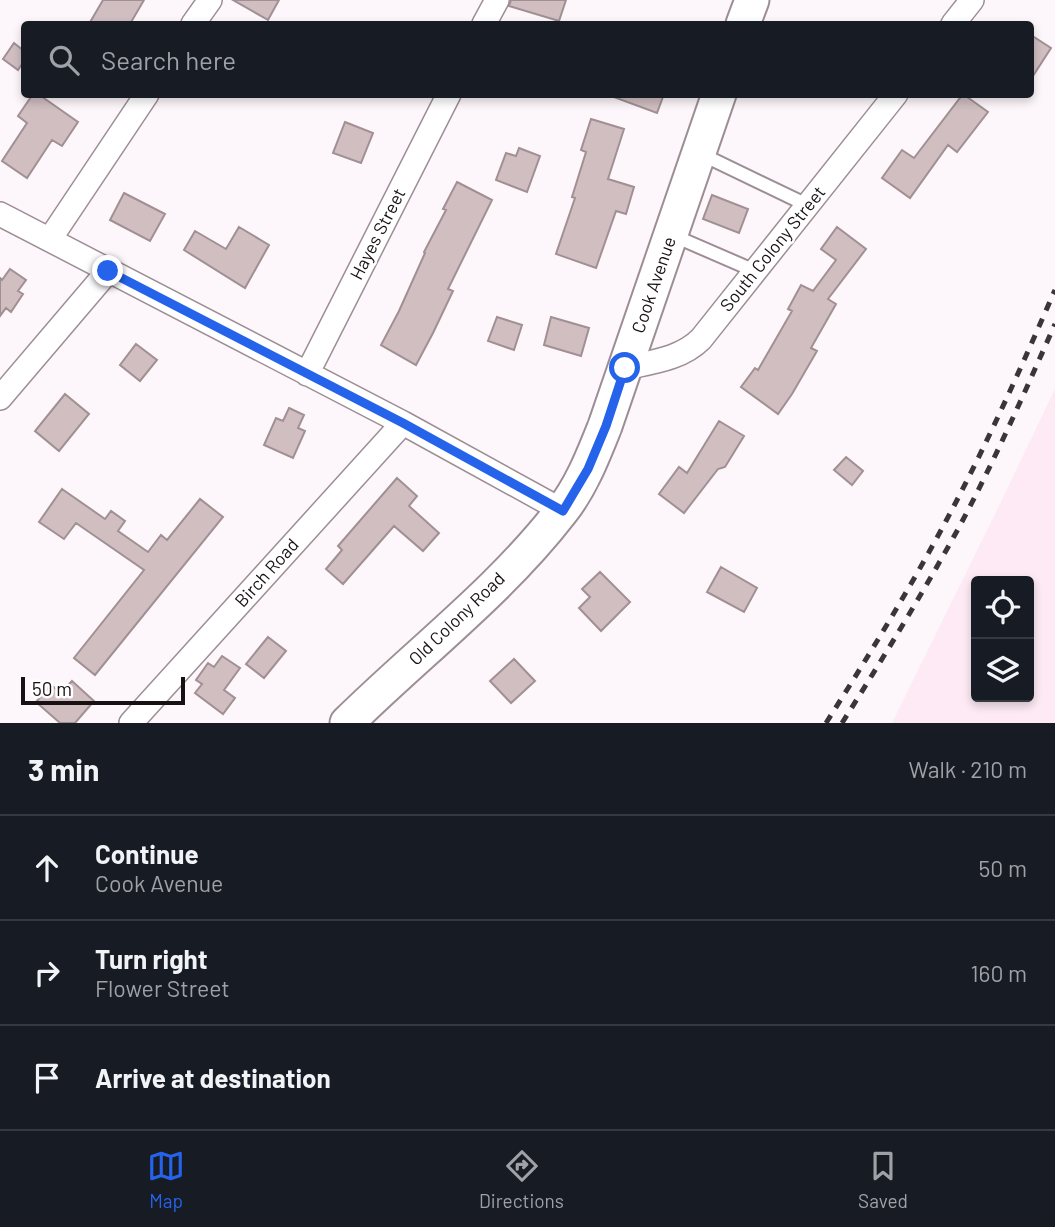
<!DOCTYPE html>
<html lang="en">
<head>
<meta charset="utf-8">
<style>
  :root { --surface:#171b24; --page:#20242c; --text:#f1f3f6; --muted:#9ea1a6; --line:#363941; --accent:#2563eb }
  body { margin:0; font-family:Barlow,sans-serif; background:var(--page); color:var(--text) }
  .controls { position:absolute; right:21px; bottom:21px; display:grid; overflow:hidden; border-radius:7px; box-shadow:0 4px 10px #0003 }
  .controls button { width:63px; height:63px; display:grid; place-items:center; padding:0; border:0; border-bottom:2px solid var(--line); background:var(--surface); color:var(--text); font:35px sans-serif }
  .scale { position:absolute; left:21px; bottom:18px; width:164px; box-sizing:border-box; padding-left:7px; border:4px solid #171114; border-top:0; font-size:19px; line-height:24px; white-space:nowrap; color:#171114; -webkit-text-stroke:5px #fff; paint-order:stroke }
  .stop { position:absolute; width:21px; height:21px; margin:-16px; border:5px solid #2563eb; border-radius:50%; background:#fff }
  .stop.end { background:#2563eb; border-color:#fff; box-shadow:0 2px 7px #0008 }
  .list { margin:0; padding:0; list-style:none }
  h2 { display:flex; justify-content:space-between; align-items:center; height:91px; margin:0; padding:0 28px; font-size:30px }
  h2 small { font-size:23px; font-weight:400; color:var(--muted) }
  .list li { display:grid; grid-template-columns:46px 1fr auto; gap:21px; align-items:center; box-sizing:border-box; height:105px; padding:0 28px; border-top:2px solid var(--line) }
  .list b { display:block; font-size:26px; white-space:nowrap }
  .list p { margin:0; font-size:23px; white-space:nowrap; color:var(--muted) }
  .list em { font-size:23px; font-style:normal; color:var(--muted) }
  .icon { flex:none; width:38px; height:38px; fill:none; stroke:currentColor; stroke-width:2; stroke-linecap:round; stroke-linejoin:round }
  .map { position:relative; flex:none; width:1055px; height:723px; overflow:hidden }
  .search { position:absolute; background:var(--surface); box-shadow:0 4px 10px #0003; left:21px; right:21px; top:21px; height:77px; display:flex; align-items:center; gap:18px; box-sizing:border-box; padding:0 24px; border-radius:7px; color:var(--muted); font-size:26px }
  .sheet { height:406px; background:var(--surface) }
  nav { display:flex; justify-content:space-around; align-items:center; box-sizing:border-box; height:98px; border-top:2px solid var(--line); background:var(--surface); font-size:19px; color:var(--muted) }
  nav a { display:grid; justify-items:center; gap:4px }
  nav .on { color:var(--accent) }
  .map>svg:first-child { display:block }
  .built { fill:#fdeaf4; fill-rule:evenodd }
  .building { fill:#d0bec1; stroke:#a19093; stroke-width:2 }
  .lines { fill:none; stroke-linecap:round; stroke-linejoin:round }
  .lane-casing { stroke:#9d8e96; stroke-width:16 }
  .street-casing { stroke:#9d8e96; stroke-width:26 }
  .secondary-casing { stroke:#9d8e96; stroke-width:37 }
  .lane { stroke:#fff; stroke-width:12 }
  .street { stroke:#fff; stroke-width:23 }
  .secondary { stroke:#fff; stroke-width:33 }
  .rail { stroke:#3b3438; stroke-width:5; stroke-dasharray:9 9; stroke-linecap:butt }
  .route { stroke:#2563eb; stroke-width:9 }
  .labels { text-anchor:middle; stroke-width:5; stroke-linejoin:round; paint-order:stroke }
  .street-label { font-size:18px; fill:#171114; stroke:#fff }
</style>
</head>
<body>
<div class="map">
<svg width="1055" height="723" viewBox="0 0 1055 723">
  <rect width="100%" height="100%" fill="#fdf6fa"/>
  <!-- built -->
  <path class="built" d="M 1055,389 L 1055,723 L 892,723 L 999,506 ZM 976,581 L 1029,581 L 1029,697 L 976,697 Z"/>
  <!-- building -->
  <path class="building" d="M 103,0 L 144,0 L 130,24 L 89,24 Z
    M 233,0 L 279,0 L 268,20 Z
    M 511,0 L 566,0 L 559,21 L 509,6 Z
    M 1031,35 L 1051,48 L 1031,79 Z
    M 14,43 L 24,51 L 24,61 L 18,70 L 3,59 Z
    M 33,94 L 38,94 L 78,122 L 62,146 L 52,140 L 27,178 L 2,161 L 27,123 L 18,116 Z
    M 612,94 L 664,94 L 657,113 L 611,96 Z
    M 963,94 L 988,112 L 957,152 L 948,145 L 910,198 L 882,178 L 902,150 L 914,158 Z
    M 591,119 L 624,129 L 608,179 L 634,187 L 626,214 L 616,211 L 596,268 L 556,254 L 575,198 L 572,197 L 586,152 L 581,150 Z
    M 345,122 L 373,133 L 361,163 L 333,153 Z
    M 519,148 L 540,156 L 527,192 L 496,180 L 506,153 L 516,156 Z
    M 457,182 L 492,200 L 448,289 L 453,291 L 433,333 L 416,365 L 381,345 L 399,311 L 425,253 L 424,252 L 446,210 L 443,209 Z
    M 124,193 L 165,214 L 150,241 L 110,220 Z
    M 712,195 L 748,209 L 739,233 L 703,219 Z
    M 239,227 L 269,245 L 245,288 L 184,250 L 195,231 L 226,249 Z
    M 837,227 L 866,249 L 828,299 L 836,304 L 811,348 L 817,351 L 792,394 L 778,414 L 741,387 L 755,368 L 758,370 L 792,311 L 788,309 L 801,285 L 813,291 L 836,260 L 821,249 Z
    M 10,269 L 26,280 L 18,291 L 23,294 L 11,312 L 6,308 L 0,316 L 0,278 L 2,280 Z
    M 497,317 L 522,325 L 514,350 L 488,341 Z
    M 551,317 L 589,328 L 581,356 L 544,345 Z
    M 136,344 L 157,360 L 140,381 L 120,365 Z
    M 65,394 L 89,414 L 59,451 L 35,431 Z
    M 289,408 L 304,415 L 298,428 L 305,431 L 293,458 L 264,445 L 276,418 L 283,421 Z
    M 719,421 L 744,436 L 725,467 L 718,469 L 684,513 L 659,494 L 679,467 L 687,473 Z
    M 846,457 L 863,471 L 852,485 L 834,470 Z
    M 397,478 L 417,496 L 409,506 L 439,533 L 423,551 L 394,526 L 343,584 L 326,569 L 342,550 L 338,546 Z
    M 62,489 L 105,519 L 111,511 L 125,521 L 118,531 L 148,552 L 161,535 L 167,540 L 200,499 L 223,517 L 95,675 L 74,658 L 144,570 L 76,523 L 64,539 L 39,522 Z
    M 721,567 L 757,588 L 744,612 L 707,592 Z
    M 600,572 L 630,602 L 601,631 L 579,608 L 590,597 L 582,589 Z
    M 268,637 L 286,651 L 264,678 L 246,664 Z
    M 222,656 L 240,668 L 224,690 L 235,698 L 223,714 L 195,693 L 202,684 L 196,680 L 208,663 L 214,667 Z
    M 514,659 L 535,681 L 511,703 L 490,681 Z
    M 72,681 L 94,701 L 75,723 L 60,723 L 36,702 L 51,685 L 61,693 Z"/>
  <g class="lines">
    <defs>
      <path id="lane" d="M 699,153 L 807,205
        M 672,235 L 755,271"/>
      <path id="street" d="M 193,24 L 210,0
        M 484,24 L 497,0
        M 953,24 L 972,0
        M 0,214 L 403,423 L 563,511
        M 50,239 L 147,94
        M 625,368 C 652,362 681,359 701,339 L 896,94
        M 307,374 L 449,94
        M 0,398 L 109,270
        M 131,723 L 403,423"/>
      <path id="secondary" d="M 743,24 L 752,0
        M 347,723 C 418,653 500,591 561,512 C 581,487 593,456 605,426 L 719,94"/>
    </defs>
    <!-- lane casing -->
    <use href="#lane" class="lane-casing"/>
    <!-- street casing -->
    <use href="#street" class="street-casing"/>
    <!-- secondary casing -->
    <use href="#secondary" class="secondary-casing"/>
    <!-- lane -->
    <use href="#lane" class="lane"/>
    <!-- street -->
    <use href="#street" class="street"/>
    <!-- secondary -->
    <use href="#secondary" class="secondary"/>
    <!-- rail -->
    <path class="rail" d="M 826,723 C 868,657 909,590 946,521 C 986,446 1021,368 1055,290
      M 842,723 C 882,660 921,596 957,531 C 993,464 1024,394 1055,324"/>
  </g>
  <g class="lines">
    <!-- route -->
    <path class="route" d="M 108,271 L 403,423 L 563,511 L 588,469 L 606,426 L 625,368"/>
  </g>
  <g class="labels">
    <!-- street labels -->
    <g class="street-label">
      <text transform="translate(378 234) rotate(-63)" y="6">Hayes Street</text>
      <text transform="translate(773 249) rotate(-51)" y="6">South Colony Street</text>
      <text transform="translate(654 285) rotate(-71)" y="6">Cook Avenue</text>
      <text transform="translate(267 573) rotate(-48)" y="6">Birch Road</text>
      <text transform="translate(457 619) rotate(-44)" y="6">Old Colony Road</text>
    </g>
  </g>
</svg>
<div class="controls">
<button><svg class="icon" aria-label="locate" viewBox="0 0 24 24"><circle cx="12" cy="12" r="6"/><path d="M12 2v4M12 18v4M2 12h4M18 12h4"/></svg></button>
<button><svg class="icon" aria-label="layers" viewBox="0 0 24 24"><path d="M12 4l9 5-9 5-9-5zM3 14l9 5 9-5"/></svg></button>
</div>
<div class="scale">50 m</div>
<div class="stop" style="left:625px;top:368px"></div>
<div class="stop end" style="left:108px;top:271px"></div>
<div class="search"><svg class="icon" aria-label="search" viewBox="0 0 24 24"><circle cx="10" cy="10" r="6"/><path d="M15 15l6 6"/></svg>Search here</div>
</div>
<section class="sheet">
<h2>3 min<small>Walk · 210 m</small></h2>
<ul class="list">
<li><svg class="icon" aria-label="ahead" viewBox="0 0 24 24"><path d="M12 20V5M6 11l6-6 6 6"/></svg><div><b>Continue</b><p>Cook Avenue</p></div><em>50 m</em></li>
<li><svg class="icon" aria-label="right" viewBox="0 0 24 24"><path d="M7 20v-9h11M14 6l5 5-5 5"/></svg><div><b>Turn right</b><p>Flower Street</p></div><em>160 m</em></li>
<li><svg class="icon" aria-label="arrive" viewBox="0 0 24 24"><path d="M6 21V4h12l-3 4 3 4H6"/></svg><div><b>Arrive at destination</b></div></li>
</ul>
</section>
<nav>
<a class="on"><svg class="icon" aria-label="map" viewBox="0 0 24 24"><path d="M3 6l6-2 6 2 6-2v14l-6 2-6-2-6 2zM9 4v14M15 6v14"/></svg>Map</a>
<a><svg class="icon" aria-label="directions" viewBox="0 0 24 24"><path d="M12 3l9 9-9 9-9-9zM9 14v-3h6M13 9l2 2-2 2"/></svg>Directions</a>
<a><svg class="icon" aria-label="saved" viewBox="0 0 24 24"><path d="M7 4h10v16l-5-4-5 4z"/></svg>Saved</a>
</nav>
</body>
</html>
